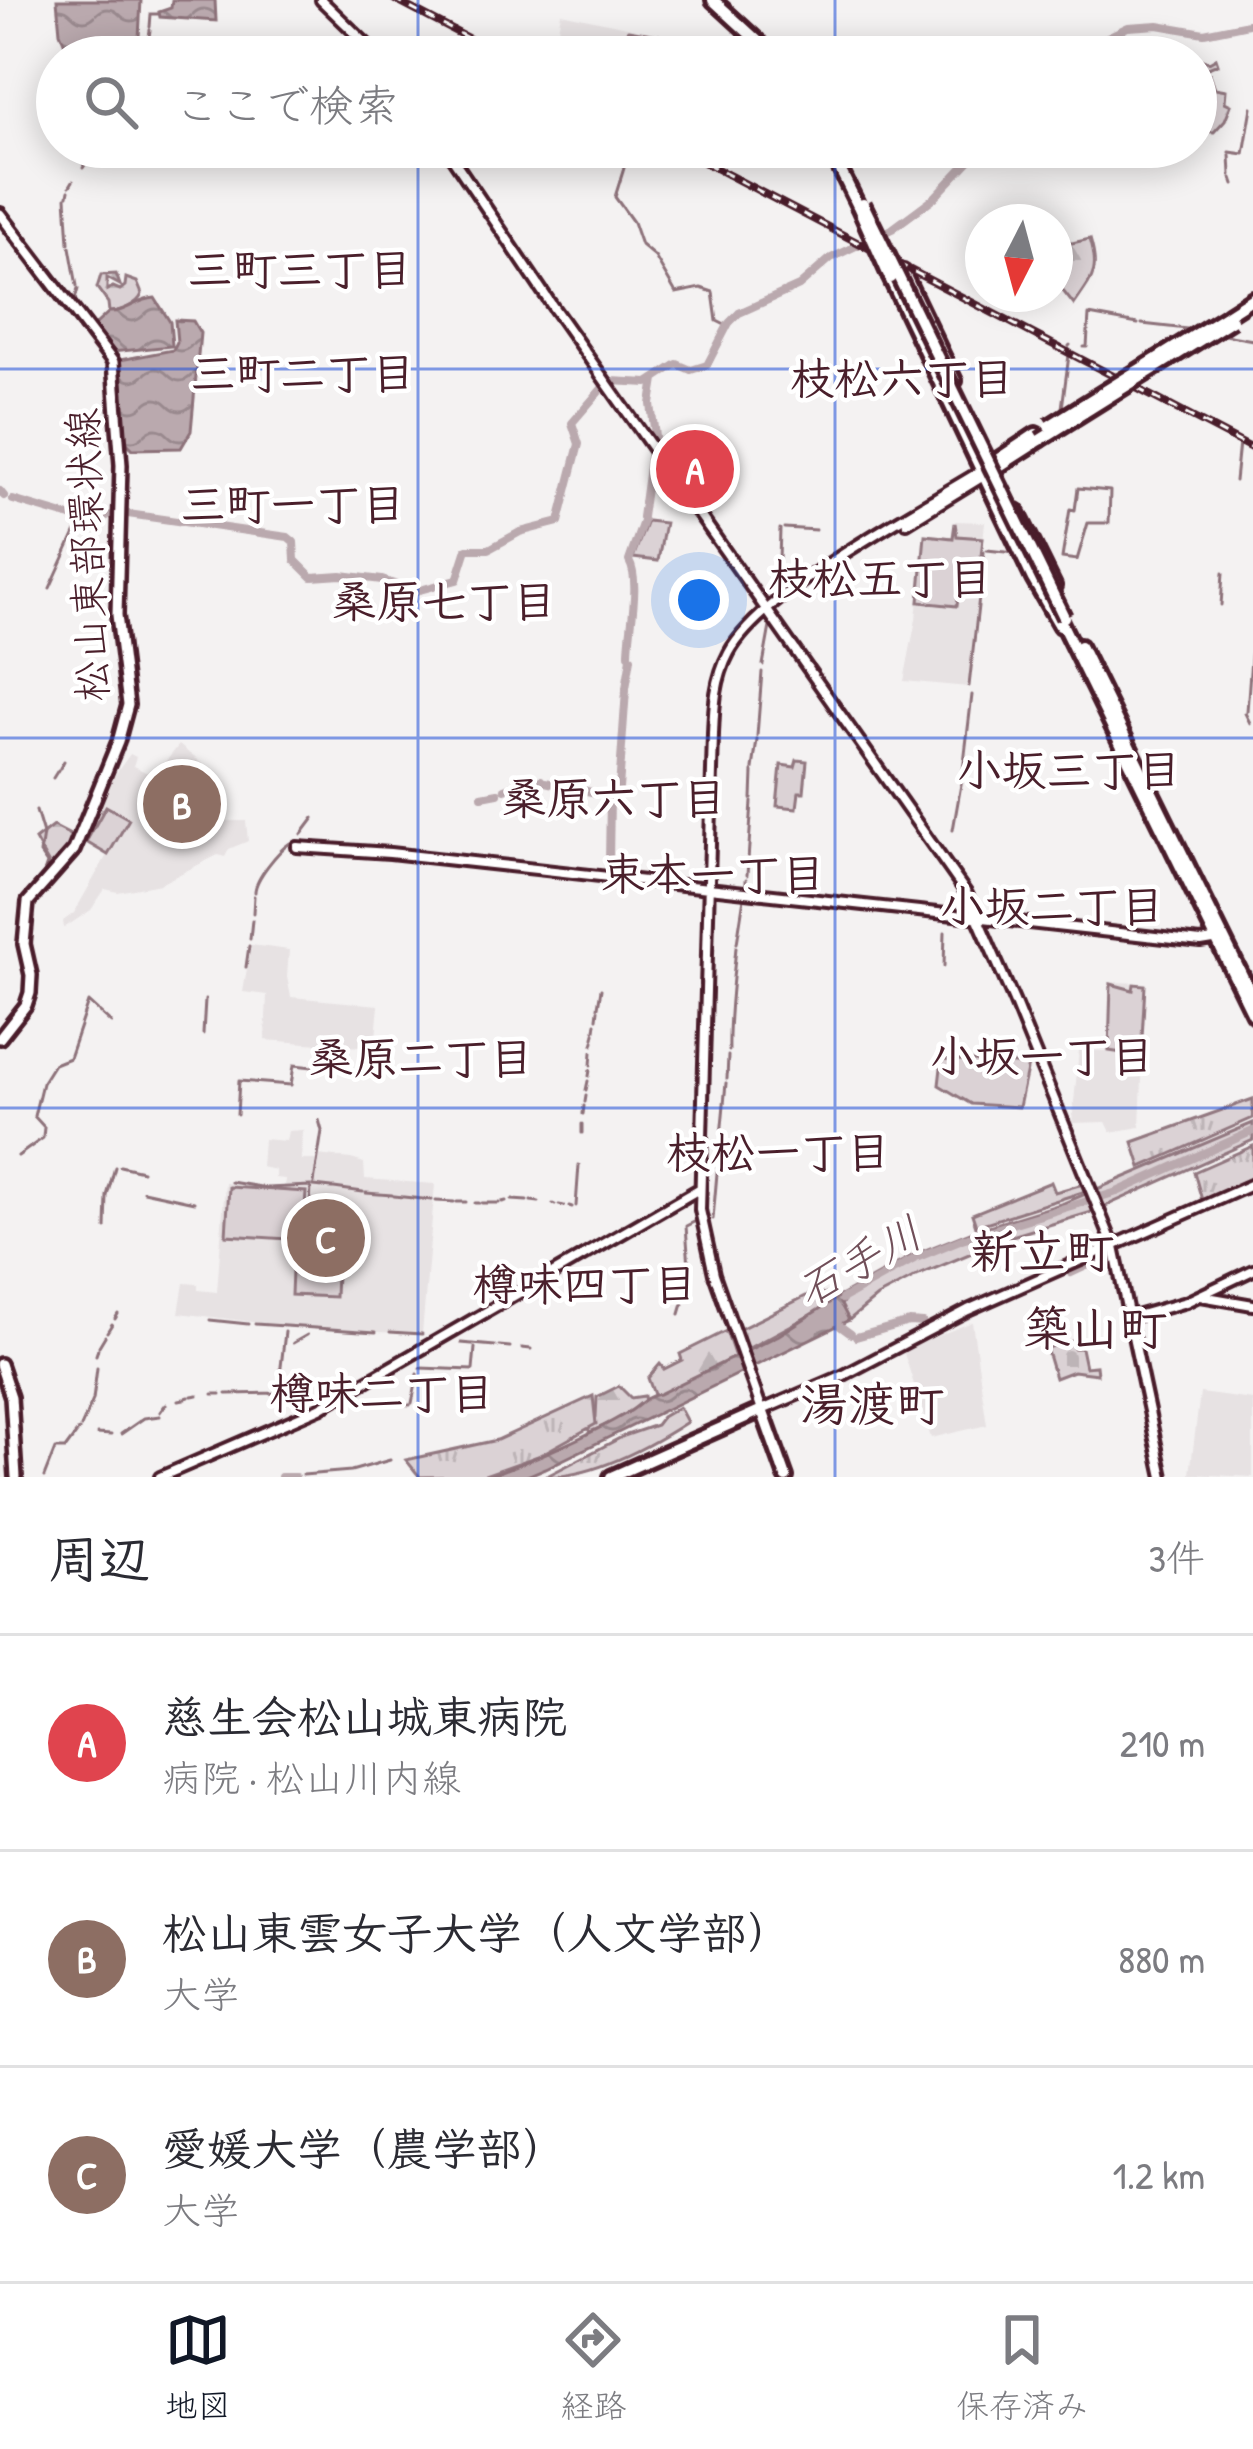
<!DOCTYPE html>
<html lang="ja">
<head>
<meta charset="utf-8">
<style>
  :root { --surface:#fff; --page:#f2f2f3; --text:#2b2b33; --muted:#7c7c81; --line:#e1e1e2; --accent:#111827 }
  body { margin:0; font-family:"Patrick Hand","Klee One",sans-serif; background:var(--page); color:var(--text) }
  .compass { position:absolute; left:965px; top:204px; width:108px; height:108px; border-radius:50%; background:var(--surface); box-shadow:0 6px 30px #0003; rotate:186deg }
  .you { position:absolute; left:699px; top:600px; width:42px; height:42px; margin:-30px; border:9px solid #fff; border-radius:50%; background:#1a73e8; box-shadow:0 0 0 18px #1a73e833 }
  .badge { display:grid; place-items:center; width:78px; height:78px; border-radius:50%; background:var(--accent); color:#fff; font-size:39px; font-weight:700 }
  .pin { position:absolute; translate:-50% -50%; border:6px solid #fff; box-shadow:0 3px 12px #0006 }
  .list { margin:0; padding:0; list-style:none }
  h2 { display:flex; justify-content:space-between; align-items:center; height:156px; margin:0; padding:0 48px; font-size:51px }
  h2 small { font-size:39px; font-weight:400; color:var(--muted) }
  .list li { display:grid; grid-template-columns:78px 1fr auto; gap:36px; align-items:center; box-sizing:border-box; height:216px; padding:0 48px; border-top:3px solid var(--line) }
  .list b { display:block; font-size:45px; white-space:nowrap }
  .list p { margin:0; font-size:39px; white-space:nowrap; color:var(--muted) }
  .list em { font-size:39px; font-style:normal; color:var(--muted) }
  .icon { flex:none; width:66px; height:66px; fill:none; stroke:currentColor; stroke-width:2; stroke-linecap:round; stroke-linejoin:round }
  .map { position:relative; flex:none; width:1253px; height:1477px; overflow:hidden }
  .search { position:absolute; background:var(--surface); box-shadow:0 6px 30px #0003; left:36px; right:36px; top:36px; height:132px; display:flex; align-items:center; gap:30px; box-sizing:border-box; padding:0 42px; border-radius:66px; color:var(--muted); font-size:45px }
  .sheet { height:804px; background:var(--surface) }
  nav { display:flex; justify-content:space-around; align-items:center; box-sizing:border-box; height:168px; border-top:3px solid var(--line); background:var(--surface); font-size:33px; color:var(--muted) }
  nav a { display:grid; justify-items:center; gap:6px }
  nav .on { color:var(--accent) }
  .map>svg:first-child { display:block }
  .built { fill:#e7e2e3 }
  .green { fill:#dbd2d5; stroke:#927880; stroke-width:3 }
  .forest { fill:url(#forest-firs); stroke:#927880; stroke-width:3 }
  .cemetery { fill:url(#cemetery-stones); stroke:#927880; stroke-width:3 }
  .park { fill:url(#park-tufts); stroke:#927880; stroke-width:3 }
  .water { fill:url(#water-waves); stroke:#8d727a; stroke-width:3 }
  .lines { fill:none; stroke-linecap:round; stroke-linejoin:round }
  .stream { stroke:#8d727a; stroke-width:3 }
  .river { stroke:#baa9ae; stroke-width:8 }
  .secondary-casing { stroke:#4a1f2b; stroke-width:16 }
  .primary-casing { stroke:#4a1f2b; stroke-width:18 }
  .highway-casing { stroke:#4a1f2b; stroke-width:20 }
  .secondary { stroke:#fff; stroke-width:8 }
  .primary { stroke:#fff; stroke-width:9 }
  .highway { stroke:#fff; stroke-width:10 }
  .rail-casing { stroke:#4a1f2b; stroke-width:8 }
  .rail { stroke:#fff; stroke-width:3; stroke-dasharray:9; stroke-linecap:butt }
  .highway-bridge-casing { stroke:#4a1f2b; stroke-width:20; stroke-linecap:butt }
  .highway-bridge { stroke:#fff; stroke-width:10 }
  .grid { fill:none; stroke:#1d4ed8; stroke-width:3; stroke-opacity:0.55 }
  .labels { text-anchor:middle; stroke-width:9; stroke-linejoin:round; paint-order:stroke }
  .street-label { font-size:42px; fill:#4a1f2b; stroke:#fff }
  .neighbourhood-label { font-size:45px; font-weight:bold; fill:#4a1f2b; stroke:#fff }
  .water-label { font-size:45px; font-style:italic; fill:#714f59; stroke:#fff }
  .quarter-label { font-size:48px; font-weight:bold; fill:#4a1f2b; stroke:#fff }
</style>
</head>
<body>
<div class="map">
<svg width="1253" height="1477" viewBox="0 0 1253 1477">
  <defs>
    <pattern id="forest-firs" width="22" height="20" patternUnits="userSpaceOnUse" patternTransform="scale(3)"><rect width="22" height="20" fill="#dbd2d5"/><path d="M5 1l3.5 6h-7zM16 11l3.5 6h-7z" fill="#bdb4b7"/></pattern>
    <pattern id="cemetery-stones" width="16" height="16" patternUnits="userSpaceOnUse" patternTransform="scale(3)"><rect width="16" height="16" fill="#dbd2d5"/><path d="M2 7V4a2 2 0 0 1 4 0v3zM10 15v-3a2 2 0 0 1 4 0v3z" fill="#bdb4b7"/></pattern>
    <pattern id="park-tufts" width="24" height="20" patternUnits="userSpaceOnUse" patternTransform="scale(3)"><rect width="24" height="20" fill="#dbd2d5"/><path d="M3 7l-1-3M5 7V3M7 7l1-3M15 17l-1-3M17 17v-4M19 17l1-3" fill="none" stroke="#bdb4b7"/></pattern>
    <pattern id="water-waves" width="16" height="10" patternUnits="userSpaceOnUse" patternTransform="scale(3)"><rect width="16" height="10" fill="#baa9ae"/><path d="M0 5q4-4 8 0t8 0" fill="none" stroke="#99898e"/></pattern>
  </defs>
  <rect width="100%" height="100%" fill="#f4f2f2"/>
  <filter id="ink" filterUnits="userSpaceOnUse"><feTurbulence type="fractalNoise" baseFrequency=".00833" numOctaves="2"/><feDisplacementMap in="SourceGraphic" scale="24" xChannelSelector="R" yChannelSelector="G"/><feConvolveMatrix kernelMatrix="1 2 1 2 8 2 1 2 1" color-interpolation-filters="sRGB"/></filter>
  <g filter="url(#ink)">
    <!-- built -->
    <path class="built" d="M 561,13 L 687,40 L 685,57 L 553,57 Z
      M 667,442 L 721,446 L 718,472 L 709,476 L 708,482 L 700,482 L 699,495 L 693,499 L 663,457 L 667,454 Z
      M 955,521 L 985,522 L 968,687 L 904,681 L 916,619 L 924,533 L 951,536 Z
      M 179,745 L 212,772 L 208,802 L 218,806 L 223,821 L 246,821 L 248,841 L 229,849 L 225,857 L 218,855 L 160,884 L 118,892 L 105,889 L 91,910 L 64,928 L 63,921 L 74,913 L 107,855 L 99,847 L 81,841 L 102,793 L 130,754 L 136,757 L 133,766 L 154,776 Z
      M 251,945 L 289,950 L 287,977 L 291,997 L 379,1005 L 375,1048 L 265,1040 L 267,995 L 243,992 Z
      M 1109,982 L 1146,983 L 1140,1127 L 1111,1132 L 1106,1122 L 1072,1123 L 1079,1050 L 1108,1051 Z
      M 303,1130 L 301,1160 L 317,1160 L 318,1155 L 351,1159 L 364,1163 L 365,1179 L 435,1184 L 422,1334 L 309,1329 L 179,1313 L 184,1283 L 198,1284 L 198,1290 L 217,1292 L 225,1183 L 284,1189 L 285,1179 L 275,1178 L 275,1170 L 261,1167 L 263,1139 L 286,1141 L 288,1131 Z
      M 972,1322 L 987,1425 L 931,1438 L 903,1350 Z
      M 1200,1393 L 1253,1400 L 1253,1477 L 1190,1474 Z"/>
    <!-- green -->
    <path class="green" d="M 628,30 L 687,40 L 685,57 L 604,57 L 606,49 Z
      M 647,521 L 665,523 L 658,561 L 633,558 Z
      M 955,523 L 957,536 L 983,538 L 977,594 L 959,592 L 957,606 L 919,602 L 925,535 L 953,538 Z
      M 106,806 L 129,819 L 108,855 L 86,842 Z
      M 1111,984 L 1133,990 L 1134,984 L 1145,985 L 1141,1056 L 1109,1051 Z
      M 942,1059 L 1028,1065 L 1019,1107 L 971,1104 L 939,1085 Z
      M 1253,1123 L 1253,1140 L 1092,1212 L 1012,1236 L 919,1275 L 877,1297 L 849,1320 L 840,1307 L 847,1295 L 840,1296 L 915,1254 L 973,1231 L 1064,1203 Z
      M 229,1187 L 306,1192 L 303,1240 L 226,1235 Z
      M 292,1270 L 336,1273 L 335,1297 L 291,1295 Z"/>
    <!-- forest -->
    <path class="forest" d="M 1196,58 L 1209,62 L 1216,58 L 1218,64 L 1203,70 L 1203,75 L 1210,74 L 1215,88 L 1226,90 L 1225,102 L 1231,105 L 1225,120 L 1214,132 L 1196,131 L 1196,113 L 1208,113 L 1206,80 L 1196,83 Z
      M 1090,239 C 1100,272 1093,277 1074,305 L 1055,281 L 1055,240 L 1072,243 Z
      M 116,274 L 120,285 L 107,278 L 107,290 L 113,287 L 120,290 L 125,286 L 126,278 L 137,282 L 142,294 C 139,304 119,313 109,312 L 108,303 L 97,288 L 101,275 Z
      M 53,826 L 76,838 L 42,880 L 48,863 L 35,840 Z
      M 726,1331 L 736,1360 L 656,1400 L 648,1378 L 660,1364 L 664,1369 L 682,1360 L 680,1354 Z
      M 619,1386 L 631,1398 L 644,1396 L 646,1408 L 590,1432 L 588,1429 L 596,1417 L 597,1397 Z"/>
    <!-- cemetery -->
    <path class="cemetery" d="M 1072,1341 L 1074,1348 L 1081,1348 L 1085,1367 L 1096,1366 L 1097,1374 L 1073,1371 L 1055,1378 L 1046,1348 Z"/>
    <!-- park -->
    <path class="park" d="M 797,760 L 807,761 L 804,792 L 799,792 L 797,808 L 777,806 L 781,765 L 795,767 Z
      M 1253,1099 L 1253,1118 L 1141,1167 L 1133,1142 Z
      M 1253,1146 L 1253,1180 L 1203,1204 L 1194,1172 Z
      M 1051,1182 L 1055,1192 L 1083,1184 L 1086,1191 L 976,1226 L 972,1214 Z
      M 812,1293 L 825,1294 L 829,1305 L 747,1349 L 740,1329 Z
      M 593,1396 L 596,1424 L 538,1456 L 482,1476 L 420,1477 L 406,1460 L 497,1440 Z
      M 679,1407 L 687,1422 C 647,1448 593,1477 545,1477 L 624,1436 L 656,1425 L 662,1417 Z"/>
    <!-- water -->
    <path class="water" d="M 57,0 L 141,0 L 138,57 L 70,57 L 60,32 Z
      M 172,0 L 215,0 L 216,21 L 160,17 L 159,12 L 171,8 Z
      M 155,298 L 170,322 L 172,346 L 112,352 L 95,331 L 96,324 L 109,312 C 125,313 137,299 155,298 Z
      M 175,320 L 193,321 L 200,333 L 191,431 L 181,448 L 133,449 L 126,442 L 120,360 L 173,350 L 177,342 Z
      M 851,1294 L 840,1303 L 849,1320 L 546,1468 L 525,1477 L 486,1477 C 535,1459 582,1439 627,1413 C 640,1406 645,1396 659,1394 L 779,1335 L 840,1296 Z"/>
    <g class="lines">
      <!-- stream -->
      <path class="stream" d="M 150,27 L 151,14 L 159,14
        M 146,57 L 150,30
        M 560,147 L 572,156 L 621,160 L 624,168 L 615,197 L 633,222 L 641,245 L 655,257 L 676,293 L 701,288 L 713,292 L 717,321 L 727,326
        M 1230,152 L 1244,154 L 1252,107
        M 1230,155 L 1231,175
        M 83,168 L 94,152
        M 1232,178 L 1234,184
        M 70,186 L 73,181
        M 68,195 L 69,190
        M 66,197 L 69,243
        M 70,247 L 77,286
        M 74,303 L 78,289
        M 1142,324 L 1187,329
        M 1225,335 L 1253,340
        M 1069,346 L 1070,345
        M 1084,347 L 1087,347 L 1089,315 L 1138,324
        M 1069,350 L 1069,349
        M 1138,391 L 1219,433
        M 1062,408 L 1069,355
        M 1219,433 L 1237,442
        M 1235,481 L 1239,443
        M 1078,488 L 1110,491 L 1109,523 L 1088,523 L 1077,560 L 1062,558 L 1070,509 L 1075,510 Z
        M 784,528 L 816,530
        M 987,550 L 1015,553
        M 50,588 L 81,520
        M 1222,589 L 1223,573
        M 778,591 L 780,529
        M 1221,605 L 1222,591
        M 763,665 L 771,621
        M 969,686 L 984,552
        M 1247,711 L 1253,632
        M 1245,713 L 1250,723
        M 757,736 L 762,672
        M 60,768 L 64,761
        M 753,769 L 757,740
        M 963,771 L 972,695
        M 53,778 L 58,770
        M 752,799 L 753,772
        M 36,811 L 43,834 L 40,854 L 47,864 L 41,882
        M 953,830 L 963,773
        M 302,834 L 314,818
        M 747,875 L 752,802
        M 746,886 L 746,879
        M 255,892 C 255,879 278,851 290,843
        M 253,913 L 254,896
        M 250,939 L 252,920
        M 737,943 L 744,898
        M 944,966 L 945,932
        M 246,967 L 249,946
        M 598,1007 L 601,989
        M 597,1018 L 598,1010
        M 595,1030 L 596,1023
        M 203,1034 L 205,1000
        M 594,1038 L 595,1033
        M 593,1045 L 594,1041
        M 729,1051 C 728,1015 733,982 736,947
        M 591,1065 L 592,1052
        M 589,1076 L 590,1070
        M 727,1079 L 728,1056
        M 586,1090 L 588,1081
        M 585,1102 L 586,1096
        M 583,1114 L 584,1106
        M 237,1115 L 239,1081 L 291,1085 L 294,1065 L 313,1067
        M 582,1133 L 582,1124
        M 720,1147 L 726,1083
        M 18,1156 L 43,1138 L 44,1127 L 34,1116 L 42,1083 L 54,1064 L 69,1058 L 88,1002 L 111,1023
        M 120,1166 L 142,1171
        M 718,1169 L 719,1158
        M 231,1182 L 267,1188 L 311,1186 L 308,1244 L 292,1244
        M 314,1183 L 322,1131 L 319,1120
        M 314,1186 L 332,1188
        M 334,1188 L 363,1192
        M 143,1191 L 194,1202
        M 366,1193 L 392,1195
        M 394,1196 L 432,1200
        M 512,1200 L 527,1201
        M 436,1201 L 454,1202
        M 531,1201 L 539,1202
        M 457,1202 L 466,1202
        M 502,1202 L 506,1201
        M 475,1203 L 479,1203
        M 482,1203 L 499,1203
        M 553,1204 L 555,1205
        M 559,1205 L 564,1206
        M 569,1206 L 572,1207
        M 576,1206 L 579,1165
        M 713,1219 L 717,1173
        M 106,1228 L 107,1196 L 115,1167
        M 690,1280 L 686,1226 L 694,1222
        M 680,1314 L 688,1287
        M 115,1319 L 118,1314
        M 210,1320 L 248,1324
        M 255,1324 L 376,1332
        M 107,1332 L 112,1324
        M 390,1332 L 422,1334
        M 293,1343 L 307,1335
        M 461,1343 L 495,1346
        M 99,1346 L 105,1336
        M 499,1346 L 510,1347
        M 522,1348 L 531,1349
        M 96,1355 L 98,1349
        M 420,1368 L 473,1370 L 475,1348
        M 213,1394 L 221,1394
        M 227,1394 L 278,1393 L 285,1332
        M 279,1395 L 303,1395
        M 192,1396 L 198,1395
        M 306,1396 L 327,1397
        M 186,1398 L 189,1397
        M 349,1399 L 410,1405
        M 179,1400 L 184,1399
        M 412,1403 L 418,1374
        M 160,1412 L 166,1404
        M 81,1427 L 93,1400 L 97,1368
        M 97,1434 L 111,1435
        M 121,1434 L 144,1418 L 160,1416
        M 303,1475 L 351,1471 L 390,1460
        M 44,1477 L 55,1449 L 65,1449 L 79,1430
        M 295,1477 L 296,1477"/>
      <!-- river -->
      <path class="river" d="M 1066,57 L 1128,27 L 1158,25 L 1204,33 L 1253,23
        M 655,379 L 651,404 L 655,436
        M 611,381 L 648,383 L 677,364 L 691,370 L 707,365 L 729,323 L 739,313 L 799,286 L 831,258 L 892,229 L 935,197 L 982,147
        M 0,491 L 4,496
        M 13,500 L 81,520 L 113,515
        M 128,514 L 288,537 L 294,542 L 295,560 L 312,577 L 341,575 L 382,580 L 416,591 L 457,580 L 467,549 L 489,549 L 520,532 L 559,522 L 579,444 L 572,423 L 604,386
        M 642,517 L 651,453
        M 629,654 C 629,627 641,582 629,561 L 643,521
        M 626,688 L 631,658
        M 524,782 L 541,780
        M 545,782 L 610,796 L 618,792
        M 505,789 L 519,784
        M 619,789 L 626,690
        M 482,796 L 498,793
        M 609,863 L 610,796
        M 1071,1273 L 1099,1260
        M 842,1299 L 916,1258 L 962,1239 L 1117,1192 L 1253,1131
        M 948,1325 L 967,1316
        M 840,1326 L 851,1334
        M 856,1337 L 909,1322 L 923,1323
        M 281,1477 L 295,1477"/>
      <defs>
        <path id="secondary" d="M 321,0 L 380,57
          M 445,147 L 553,307 L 967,894 L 1014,1001 L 1114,1247 L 1163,1477
          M 981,471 C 917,511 761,592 729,653 C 715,679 714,706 713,734 L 700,1210 L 714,1274 L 762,1410 L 844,1375 L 968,1310 L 1253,1184
          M 907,523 L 985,475
          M 297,847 L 390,853 L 1201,942 L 1219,939
          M 1201,1296 L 1253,1305
          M 1129,1318 L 1186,1302 L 1253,1270
          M 160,1477 L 320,1408 L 699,1189"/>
        <path id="primary" d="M 0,214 L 113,362 L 121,465 L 117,615 L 128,705 L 118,742 L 74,850 L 28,902 L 24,944 L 31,975 L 30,993 L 26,1005 L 0,1038
          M 0,1364 L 11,1397 L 16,1477"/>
        <path id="highway" d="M 713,0 L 775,57
          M 829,147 L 858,206
          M 903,272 L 955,381
          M 890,278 L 1033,579 L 1060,626
          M 1228,314 L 1253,298
          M 985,468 L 1036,434
          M 987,474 L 1040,440
          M 1017,511 L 1054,586
          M 1059,618 L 1253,1014
          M 1080,646 L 1253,998
          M 611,1477 L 762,1410 L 786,1477"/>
      </defs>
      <!-- secondary casing -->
      <use href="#secondary" class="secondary-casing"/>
      <!-- primary casing -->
      <use href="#primary" class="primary-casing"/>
      <!-- highway casing -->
      <use href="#highway" class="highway-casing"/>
      <!-- secondary -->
      <use href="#secondary" class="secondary"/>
      <!-- primary -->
      <use href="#primary" class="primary"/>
      <!-- highway -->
      <use href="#highway" class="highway"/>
      <defs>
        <path id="rail" d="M 395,0 L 504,57
          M 675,147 L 1253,449"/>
      </defs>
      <!-- rail casing -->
      <use href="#rail" class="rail-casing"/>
      <!-- rail -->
      <use href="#rail" class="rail"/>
      <defs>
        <path id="highway-bridge" d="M 863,204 L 1064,617
          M 858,206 L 890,278
          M 1049,426 L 1227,315
          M 1040,440 L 1232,320"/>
      </defs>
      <!-- highway-bridge casing -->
      <use href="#highway-bridge" class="highway-bridge-casing"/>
      <!-- highway-bridge -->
      <use href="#highway-bridge" class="highway-bridge"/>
    </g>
  </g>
  <!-- grid -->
  <path class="grid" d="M 418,0 L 418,57M 835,0 L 835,57M 418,147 L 418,1477M 835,147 L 835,1477M 0,369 L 1253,369M 0,738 L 1253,738M 0,1108 L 1253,1108"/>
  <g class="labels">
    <!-- street labels -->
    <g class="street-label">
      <text transform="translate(87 555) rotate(-92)" y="15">松山東部環状線</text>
    </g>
    <!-- neighbourhood labels -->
    <g class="neighbourhood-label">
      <text x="300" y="285">三町三丁目</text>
      <text x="303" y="389">三町二丁目</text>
      <text x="902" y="394">枝松六丁目</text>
      <text x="293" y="520">三町一丁目</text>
      <text x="880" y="594">枝松五丁目</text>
      <text x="444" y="617">桑原七丁目</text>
      <text x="1069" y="786">小坂三丁目</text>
      <text x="614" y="814">桑原六丁目</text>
      <text x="713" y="890">束本一丁目</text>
      <text x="1052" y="922">小坂二丁目</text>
      <text x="1042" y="1072">小坂一丁目</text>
      <text x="421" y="1074">桑原二丁目</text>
      <text x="778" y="1168">枝松一丁目</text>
      <text x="585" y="1300">樽味四丁目</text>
      <text x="382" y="1409">樽味二丁目</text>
    </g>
    <!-- water labels -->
    <g class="water-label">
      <text transform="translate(859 1261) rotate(-29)" y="16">石手川</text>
    </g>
    <!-- quarter labels -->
    <g class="quarter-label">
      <text x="1042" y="1268">新立町</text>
      <text x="1095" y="1345">築山町</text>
      <text x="872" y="1421">湯渡町</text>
    </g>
  </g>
</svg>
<svg class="compass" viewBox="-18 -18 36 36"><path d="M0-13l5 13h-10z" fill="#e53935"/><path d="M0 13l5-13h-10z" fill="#7c7c81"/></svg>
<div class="you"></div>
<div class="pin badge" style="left:695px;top:469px;background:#e0444e">A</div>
<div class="pin badge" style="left:182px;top:804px;background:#8d6e63">B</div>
<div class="pin badge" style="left:326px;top:1238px;background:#8d6e63">C</div>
<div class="search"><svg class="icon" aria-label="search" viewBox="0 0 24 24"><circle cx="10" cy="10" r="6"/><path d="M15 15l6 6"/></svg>ここで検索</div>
</div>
<section class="sheet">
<h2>周辺<small>3件</small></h2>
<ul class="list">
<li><span class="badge" style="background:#e0444e">A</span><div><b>慈生会松山城東病院</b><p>病院 · 松山川内線</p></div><em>210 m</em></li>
<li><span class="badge" style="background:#8d6e63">B</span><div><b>松山東雲女子大学（人文学部）</b><p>大学</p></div><em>880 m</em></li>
<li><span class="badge" style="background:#8d6e63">C</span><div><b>愛媛大学（農学部）</b><p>大学</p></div><em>1.2 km</em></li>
</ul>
</section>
<nav>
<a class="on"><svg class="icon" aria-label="map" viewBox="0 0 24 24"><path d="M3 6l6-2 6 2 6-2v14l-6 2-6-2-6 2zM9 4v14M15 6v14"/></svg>地図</a>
<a><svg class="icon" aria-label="directions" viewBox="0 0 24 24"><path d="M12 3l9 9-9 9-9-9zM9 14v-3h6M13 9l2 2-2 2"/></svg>経路</a>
<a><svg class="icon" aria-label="saved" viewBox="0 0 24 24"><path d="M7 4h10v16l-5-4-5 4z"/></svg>保存済み</a>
</nav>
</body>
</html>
